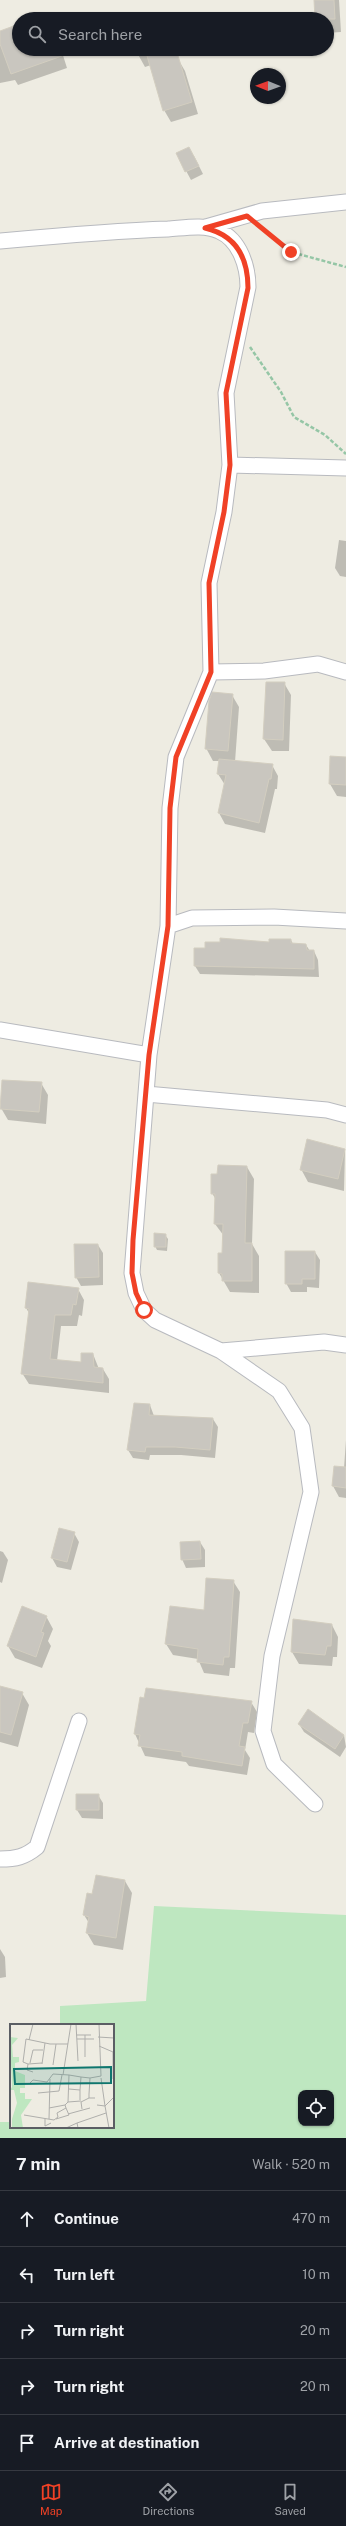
<!DOCTYPE html>
<html lang="en">
<head>
<meta charset="utf-8">
<style>
  :root { --surface:#171b24; --page:#242831; --text:#f1f3f6; --muted:#9ea1a6; --line:#363941; --accent:#f04126 }
  body { margin:0; font-family:"Public Sans",sans-serif; background:var(--page); color:var(--text) }
  .controls { position:absolute; right:12px; bottom:12px; display:grid; overflow:hidden; border-radius:8px; box-shadow:0 1px 3px #0004 }
  .controls button { width:36px; height:36px; display:grid; place-items:center; padding:0; border:0; border-bottom:1px solid var(--line); background:var(--surface); color:var(--text); font:20px sans-serif }
  .compass { position:absolute; left:250px; top:68px; width:36px; height:36px; border-radius:50%; background:var(--surface); box-shadow:0 1px 3px #0004; rotate:271deg }
  .stop { position:absolute; width:12px; height:12px; margin:-9px; border:3px solid #f04126; border-radius:50%; background:#fff }
  .stop.end { background:#f04126; border-color:#fff; box-shadow:0 1px 4px #0008 }
  .list { margin:0; padding:0; list-style:none }
  h2 { display:flex; justify-content:space-between; align-items:center; height:52px; margin:0; padding:0 16px; font-size:17px }
  h2 small { font-size:13px; font-weight:400; color:var(--muted) }
  .list li { display:grid; grid-template-columns:26px 1fr auto; gap:12px; align-items:center; box-sizing:border-box; height:56px; padding:0 16px; border-top:1px solid var(--line) }
  .list b { display:block; font-size:15px; white-space:nowrap }
  .list em { font-size:13px; font-style:normal; color:var(--muted) }
  .icon { flex:none; width:22px; height:22px; fill:none; stroke:currentColor; stroke-width:2; stroke-linecap:round; stroke-linejoin:round }
  .map { position:relative; flex:none; width:346px; height:2138px; overflow:hidden }
  .search { position:absolute; background:var(--surface); box-shadow:0 1px 3px #0004; left:12px; right:12px; top:12px; height:44px; display:flex; align-items:center; gap:10px; box-sizing:border-box; padding:0 14px; border-radius:22px; color:var(--muted); font-size:15px }
  .sheet { height:332px; background:var(--surface) }
  nav { display:flex; justify-content:space-around; align-items:center; box-sizing:border-box; height:56px; border-top:1px solid var(--line); background:var(--surface); font-size:11px; color:var(--muted) }
  nav a { display:grid; justify-items:center; gap:2px }
  nav .on { color:var(--accent) }
  .map>svg:first-child { display:block }
  .green { fill:#bee7c0; fill-rule:evenodd }
  .shadow { fill:#0003 }
  .building { fill:#c9c6bf; stroke:#d3cec0 }
  .lines { fill:none; stroke-linecap:round; stroke-linejoin:round }
  .minor-casing { stroke:#b8babf; stroke-width:17 }
  .path { stroke:#95c6a6; stroke-width:2.5; stroke-dasharray:4 2; stroke-linecap:butt }
  .minor { stroke:#fff; stroke-width:15 }
  .route { stroke:#f04126; stroke-width:5 }
  .inset-road { fill:none; stroke:#afafac; stroke-width:1 }
  .view { fill:#0f766e; fill-opacity:0.15; stroke:#0f766e; stroke-width:2 }
  .inset-edge { fill:none; stroke:#5b5e64; stroke-width:2 }
</style>
</head>
<body>
<div class="map">
<svg width="346" height="2138" viewBox="0 0 346 2138">
  <rect width="100%" height="100%" fill="#eeece2"/>
  <!-- green -->
  <path class="green" d="M 154,1906 L 346,1915 L 346,2138 L 0,2138 L 0,2122 L 11,2122 L 11,2127 L 113,2127 L 113,2025 L 60,2025 L 60,2006 L 146,2001 ZM 301,2093 L 331,2093 L 331,2123 L 301,2123 Z"/>
  <!-- shadow -->
  <path class="shadow" d="M 315,0 L 339,0 L 341,32 L 327,33 L 327,19 L 316,19 Z
    M 46,16 L 48,19 L 37,19 Z
    M 19,25 L 19,49 L 61,49 L 67,68 L 18,85 L 15,80 L 0,83 L 0,32 Z
    M 135,49 L 157,49 L 178,59 L 185,71 L 198,114 L 171,122 L 164,110 L 151,65 L 145,67 Z
    M 177,154 L 194,156 L 203,174 L 191,180 Z
    M 339,540 L 346,541 L 346,577 L 340,576 L 335,568 Z
    M 284,683 L 291,695 L 289,751 L 272,751 L 264,739 Z
    M 232,695 L 239,707 L 235,762 L 272,765 L 278,776 L 277,789 L 275,789 L 265,833 L 225,824 L 219,813 L 225,785 L 218,774 L 220,761 L 213,761 L 206,748 Z
    M 346,758 L 346,797 L 337,796 L 330,784 Z
    M 291,940 L 293,944 L 306,945 L 310,951 L 314,951 L 318,960 L 319,977 L 200,974 L 195,966 L 270,943 Z
    M 41,1083 L 48,1095 L 46,1124 L 8,1120 L 1,1108 Z
    M 345,1150 L 344,1191 L 308,1182 L 301,1169 Z
    M 247,1167 L 254,1179 L 252,1244 L 259,1256 L 259,1293 L 230,1292 L 219,1273 L 219,1254 L 223,1254 L 224,1236 L 215,1224 L 216,1200 L 212,1193 L 218,1175 Z
    M 165,1235 L 168,1239 L 167,1251 L 157,1250 L 155,1246 Z
    M 98,1245 L 103,1253 L 103,1285 L 81,1286 L 76,1277 Z
    M 315,1252 L 320,1260 L 319,1288 L 307,1287 L 307,1292 L 291,1292 L 286,1283 Z
    M 78,1289 L 84,1300 L 82,1316 L 79,1315 L 77,1326 L 61,1326 L 57,1361 L 82,1363 L 93,1354 L 99,1369 L 103,1369 L 109,1379 L 109,1393 L 29,1384 L 22,1373 L 29,1313 L 26,1308 Z
    M 150,1405 L 154,1416 L 213,1419 L 218,1427 L 215,1458 L 181,1455 L 150,1455 L 149,1460 L 133,1458 L 128,1450 Z
    M 346,1440 L 346,1498 L 339,1497 L 333,1486 L 344,1468 Z
    M 74,1533 L 79,1542 L 71,1570 L 57,1567 L 52,1558 Z
    M 200,1542 L 205,1550 L 205,1567 L 186,1568 L 182,1559 Z
    M 0,1551 L 3,1552 L 8,1560 L 2,1583 L 0,1582 Z
    M 233,1581 L 240,1592 L 235,1668 L 230,1668 L 229,1676 L 204,1673 L 198,1659 L 173,1655 L 166,1644 L 205,1611 Z
    M 46,1616 L 53,1629 L 48,1641 L 51,1646 L 42,1668 L 15,1658 L 8,1646 Z
    M 332,1625 L 338,1637 L 337,1657 L 333,1657 L 332,1666 L 299,1664 L 292,1652 Z
    M 0,1687 L 22,1693 L 29,1705 L 18,1747 L 0,1742 Z
    M 251,1702 L 257,1712 L 254,1733 L 248,1732 L 245,1750 L 250,1758 L 247,1775 L 189,1766 L 186,1762 L 145,1756 L 135,1734 Z
    M 299,1724 L 344,1735 L 346,1747 L 340,1757 L 304,1732 Z
    M 98,1795 L 103,1803 L 103,1819 L 82,1818 L 77,1810 Z
    M 125,1881 L 132,1893 L 123,1950 L 94,1945 L 87,1933 L 89,1923 L 84,1915 L 93,1896 Z
    M 0,1949 L 5,1957 L 6,1977 L 0,1978 Z"/>
  <!-- building -->
  <path class="building" d="M 314,0 L 334,0 L 335,19 L 315,19 Z
    M 19,24 L 19,49 L 76,51 L 11,74 L 0,44 L 0,31 Z
    M 145,49 L 176,49 L 192,102 L 163,111 Z
    M 189,147 L 199,166 L 185,172 L 176,153 Z
    M 266,682 L 285,682 L 283,740 L 263,739 Z
    M 212,692 L 233,694 L 228,751 L 205,749 L 209,701 Z
    M 330,756 L 346,757 L 346,785 L 329,784 Z
    M 219,759 L 273,764 L 271,779 L 269,779 L 259,823 L 218,813 L 226,775 L 217,774 Z
    M 220,938 L 269,942 L 269,939 L 291,939 L 291,943 L 306,944 L 307,950 L 314,950 L 314,969 L 194,966 L 194,948 L 205,948 L 205,942 L 220,942 Z
    M 2,1080 L 42,1082 L 39,1112 L 0,1109 Z
    M 307,1139 L 345,1149 L 338,1179 L 300,1170 Z
    M 218,1165 L 247,1166 L 245,1243 L 252,1243 L 252,1281 L 222,1281 L 222,1274 L 218,1273 L 218,1253 L 222,1253 L 223,1224 L 214,1224 L 215,1194 L 211,1194 L 211,1174 L 217,1174 Z
    M 154,1233 L 166,1234 L 166,1247 L 154,1247 Z
    M 74,1244 L 98,1244 L 99,1277 L 75,1278 Z
    M 285,1251 L 315,1251 L 315,1279 L 302,1279 L 302,1284 L 285,1284 Z
    M 28,1282 L 79,1288 L 76,1305 L 73,1304 L 71,1315 L 55,1315 L 50,1359 L 81,1362 L 81,1353 L 93,1353 L 94,1367 L 103,1368 L 103,1383 L 21,1374 L 29,1309 L 25,1308 Z
    M 134,1403 L 150,1404 L 149,1415 L 213,1418 L 210,1450 L 175,1447 L 146,1447 L 145,1452 L 127,1450 Z
    M 334,1466 L 346,1467 L 346,1488 L 332,1486 Z
    M 59,1528 L 75,1532 L 67,1562 L 51,1558 Z
    M 200,1541 L 201,1559 L 181,1560 L 180,1542 Z
    M 206,1578 L 234,1580 L 229,1657 L 224,1657 L 223,1665 L 197,1662 L 198,1649 L 165,1644 L 170,1606 L 204,1610 Z
    M 22,1606 L 47,1616 L 41,1632 L 44,1633 L 36,1657 L 7,1646 Z
    M 293,1619 L 332,1624 L 331,1646 L 327,1646 L 325,1655 L 291,1652 Z
    M 0,1686 L 23,1692 L 11,1735 L 0,1732 Z
    M 146,1688 L 252,1701 L 248,1723 L 243,1723 L 239,1746 L 245,1747 L 242,1766 L 182,1756 L 182,1752 L 138,1746 L 140,1735 L 134,1734 L 140,1697 L 144,1698 Z
    M 308,1709 L 344,1735 L 335,1749 L 298,1724 Z
    M 76,1794 L 99,1794 L 99,1810 L 76,1810 Z
    M 96,1875 L 125,1880 L 116,1938 L 86,1933 L 89,1917 L 83,1915 L 87,1893 L 92,1894 Z"/>
  <g class="lines">
    <defs>
      <path id="minor" d="M 206,227 L 262,211 L 346,202
        M 0,241 C 56,236 112,231 168,229 C 184,228 204,224 219,231 C 240,240 248,267 248,287 L 226,393 L 230,465 L 346,468
        M 230,465 L 224,512 L 209,583 L 211,672 L 264,671 L 318,664 L 346,672
        M 168,926 L 170,808 L 176,757 L 211,672
        M 0,1030 L 149,1055
        M 146,1094 L 327,1110 L 346,1115
        M 221,1351 L 324,1342 L 346,1345
        M 315,1804 L 274,1764 L 263,1731 L 272,1656 L 311,1492 L 302,1428 L 279,1391 L 221,1351 L 155,1320 L 144,1310 L 136,1293 L 132,1273 L 149,1055 L 168,926 L 192,918 L 274,917 L 346,921
        M 0,1859 C 16,1859 25,1857 37,1847 L 79,1721"/>
    </defs>
    <!-- minor casing -->
    <use href="#minor" class="minor-casing"/>
    <!-- path -->
    <path class="path" d="M 260,226 L 291,252 L 346,267
      M 250,347 L 281,392 L 294,417 L 325,435 L 346,454"/>
    <!-- minor -->
    <use href="#minor" class="minor"/>
  </g>
  <g class="lines">
    <!-- route -->
    <path class="route" d="M 144,1310 L 136,1293 L 132,1273 L 133,1240 L 149,1055 L 168,926 L 170,808 L 176,757 L 211,672 L 209,583 L 224,512 L 230,465 L 226,393 L 248,288 C 248,257 235,235 205,228 L 247,216 L 291,252"/>
  </g>
  <!-- overview -->
  <g transform="translate(10 2024)">
    <rect width="104" height="104" fill="#eeece2"/>
    <path d="M 0,13 L 8,14 L 2,21 L 3,33 L 9,33 L 9,38 L 5,39 L 5,47 L 15,51 L 15,64 L 10,64 L 10,69 L 15,69 L 15,75 L 22,75 L 11,91 L 13,104 L 2,104 L 2,95 L 7,79 L 4,66 L 0,66 L 2,63 Z" fill="#bee7c0"/>
    <path class="inset-road" d="M 66,0 L 68,37M 66,11 L 81,11M 75,11 L 75,33M 88,13 L 104,14M 67,15 L 84,15M 19,16 L 23,0M 89,22 L 103,28M 103,28 L 103,55M 20,39 L 23,26 L 33,26M 18,40 L 13,38 L 16,15 L 40,20 L 58,20M 32,40 L 35,19M 43,41 L 46,20M 23,48 L 17,46 L 18,40 L 32,39M 53,51 L 61,0M 59,51 L 71,53M 59,65 L 70,66 L 70,76M 70,66 L 71,53 L 80,54M 28,69 L 49,67 L 52,51M 85,74 L 79,74 L 79,70 L 80,54 L 91,52 L 89,0M 58,78 L 71,77M 87,81 L 95,82 L 91,54M 39,84 L 55,81M 72,85 L 71,78 L 79,74M 58,90 L 80,84M 14,91 L 44,96 L 48,93 L 47,89 L 56,84 L 55,81 L 58,78 L 59,51 L 43,50 L 37,58 L 23,56 L 20,59M 35,95 L 35,102 L 41,99M 39,95 L 40,55M 46,95 L 59,91 L 56,84M 56,104 L 67,99M 68,104 L 67,99 L 96,89M 99,104 L 95,82 L 104,73"/>
    <path class="view" d="M 101,43 L 101,59 L 5,60 L 4,45 Z"/>
    <rect width="104" height="104" class="inset-edge"/>
  </g>
</svg>
<div class="controls">
<button><svg class="icon" aria-label="locate" viewBox="0 0 24 24"><circle cx="12" cy="12" r="6"/><path d="M12 2v4M12 18v4M2 12h4M18 12h4"/></svg></button>
</div>
<svg class="compass" viewBox="-18 -18 36 36"><path d="M0-13l5 13h-10z" fill="#e53935"/><path d="M0 13l5-13h-10z" fill="#9ea1a6"/></svg>
<div class="stop" style="left:144px;top:1310px"></div>
<div class="stop end" style="left:291px;top:252px"></div>
<div class="search"><svg class="icon" aria-label="search" viewBox="0 0 24 24"><circle cx="10" cy="10" r="6"/><path d="M15 15l6 6"/></svg>Search here</div>
</div>
<section class="sheet">
<h2>7 min<small>Walk · 520 m</small></h2>
<ul class="list">
<li><svg class="icon" aria-label="ahead" viewBox="0 0 24 24"><path d="M12 20V5M6 11l6-6 6 6"/></svg><div><b>Continue</b></div><em>470 m</em></li>
<li><svg class="icon" aria-label="left" viewBox="0 0 24 24"><path d="M17 20v-9H6M10 6l-5 5 5 5"/></svg><div><b>Turn left</b></div><em>10 m</em></li>
<li><svg class="icon" aria-label="right" viewBox="0 0 24 24"><path d="M7 20v-9h11M14 6l5 5-5 5"/></svg><div><b>Turn right</b></div><em>20 m</em></li>
<li><svg class="icon" aria-label="right" viewBox="0 0 24 24"><path d="M7 20v-9h11M14 6l5 5-5 5"/></svg><div><b>Turn right</b></div><em>20 m</em></li>
<li><svg class="icon" aria-label="arrive" viewBox="0 0 24 24"><path d="M6 21V4h12l-3 4 3 4H6"/></svg><div><b>Arrive at destination</b></div></li>
</ul>
</section>
<nav>
<a class="on"><svg class="icon" aria-label="map" viewBox="0 0 24 24"><path d="M3 6l6-2 6 2 6-2v14l-6 2-6-2-6 2zM9 4v14M15 6v14"/></svg>Map</a>
<a><svg class="icon" aria-label="directions" viewBox="0 0 24 24"><path d="M12 3l9 9-9 9-9-9zM9 14v-3h6M13 9l2 2-2 2"/></svg>Directions</a>
<a><svg class="icon" aria-label="saved" viewBox="0 0 24 24"><path d="M7 4h10v16l-5-4-5 4z"/></svg>Saved</a>
</nav>
</body>
</html>
